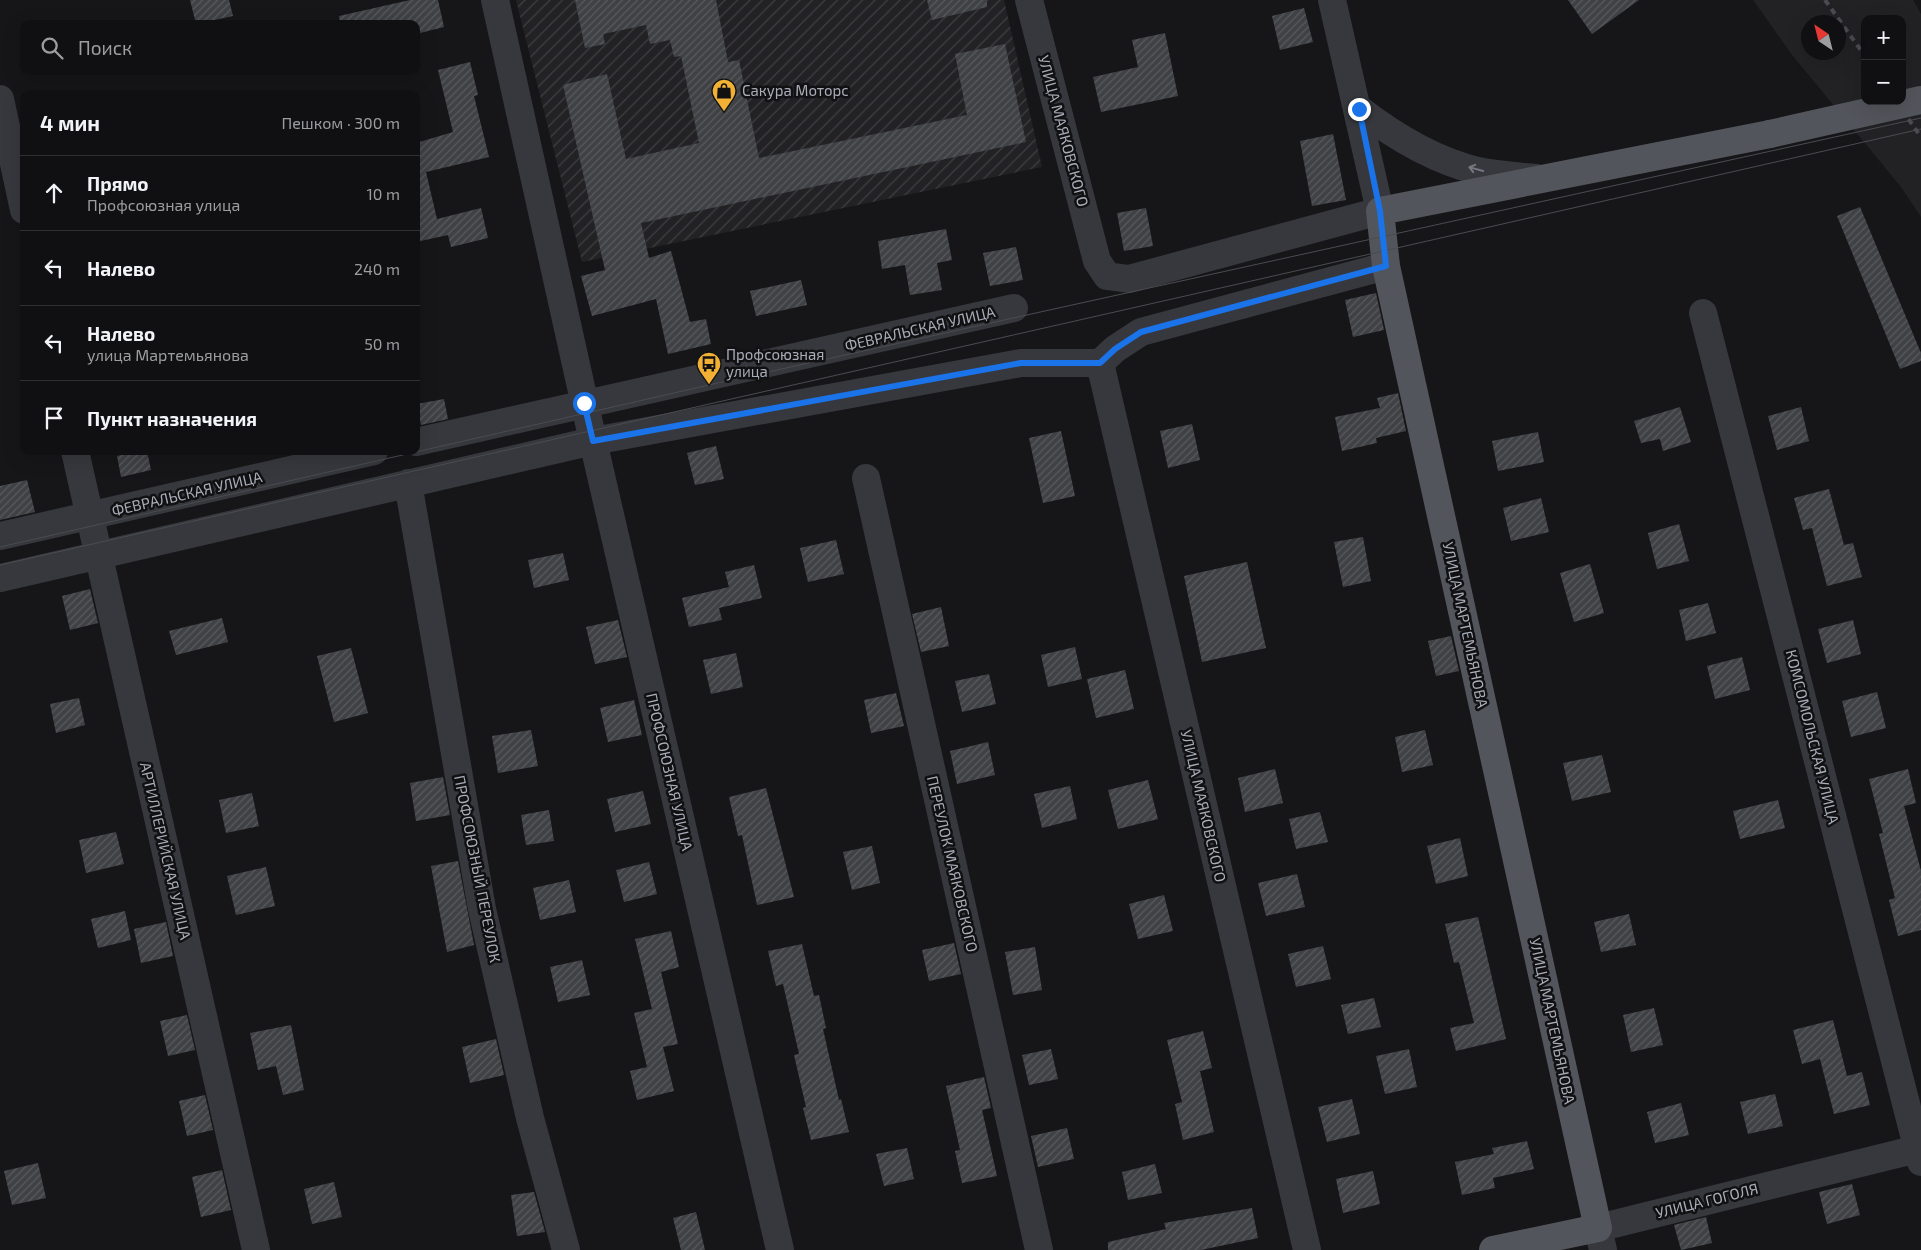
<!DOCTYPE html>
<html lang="ru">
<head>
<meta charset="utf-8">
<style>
  :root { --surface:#101012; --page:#1e1e20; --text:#f1f3f6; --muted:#9c9d9f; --line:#303032 }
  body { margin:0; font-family:"Exo 2",sans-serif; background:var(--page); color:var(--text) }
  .controls { position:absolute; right:15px; top:15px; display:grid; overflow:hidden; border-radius:10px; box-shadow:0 5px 20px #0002 }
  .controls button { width:45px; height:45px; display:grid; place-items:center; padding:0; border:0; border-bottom:1px solid var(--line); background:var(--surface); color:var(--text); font:25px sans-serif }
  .compass { position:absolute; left:1801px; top:15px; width:45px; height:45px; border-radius:50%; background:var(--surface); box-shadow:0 5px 20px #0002; rotate:325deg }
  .stop { position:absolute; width:15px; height:15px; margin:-11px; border:4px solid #1a73e8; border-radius:50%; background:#fff }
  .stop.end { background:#1a73e8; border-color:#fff; box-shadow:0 1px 5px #0008 }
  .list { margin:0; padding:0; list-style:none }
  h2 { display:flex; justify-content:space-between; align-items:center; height:65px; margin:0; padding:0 20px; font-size:21px }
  h2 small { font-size:16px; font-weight:400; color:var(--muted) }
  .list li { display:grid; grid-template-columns:32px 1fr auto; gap:15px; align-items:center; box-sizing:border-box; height:75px; padding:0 20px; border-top:1px solid var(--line) }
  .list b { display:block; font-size:19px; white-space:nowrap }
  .list p { margin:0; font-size:16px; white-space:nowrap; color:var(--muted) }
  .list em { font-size:16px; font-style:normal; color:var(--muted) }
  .icon { flex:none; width:28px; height:28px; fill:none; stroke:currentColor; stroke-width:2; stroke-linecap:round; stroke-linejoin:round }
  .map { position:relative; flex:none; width:1921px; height:1250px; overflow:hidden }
  .search { position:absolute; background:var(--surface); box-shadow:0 5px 20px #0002; left:20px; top:20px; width:400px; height:55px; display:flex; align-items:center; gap:12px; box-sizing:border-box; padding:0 18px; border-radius:10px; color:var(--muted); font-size:19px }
  .panel { position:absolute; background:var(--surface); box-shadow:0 5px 20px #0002; left:20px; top:90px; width:400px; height:365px; border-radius:10px }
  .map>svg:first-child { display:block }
  .built { fill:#222225; fill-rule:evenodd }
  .industrial { fill:url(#industrial-furrows) }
  .building { fill:url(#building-hatch) }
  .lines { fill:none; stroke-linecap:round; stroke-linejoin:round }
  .minor { stroke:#37383d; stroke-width:28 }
  .major { stroke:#53555c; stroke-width:28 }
  .tram { stroke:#4a4c52; stroke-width:1 }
  .rail { stroke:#4a4c52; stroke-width:4; stroke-dasharray:6 5; stroke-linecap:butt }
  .major-bridge { stroke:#53555c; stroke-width:28 }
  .oneway { stroke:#757881 }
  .route { stroke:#1a73e8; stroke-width:6 }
  .labels { text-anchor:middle; stroke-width:5; stroke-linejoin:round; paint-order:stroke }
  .poi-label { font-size:15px; fill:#a8adb8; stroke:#111113; text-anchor:start }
  .street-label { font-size:15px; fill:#a8adb8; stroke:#111113 }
</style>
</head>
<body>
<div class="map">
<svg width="1921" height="1250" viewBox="0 0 1921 1250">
  <defs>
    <pattern id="industrial-furrows" width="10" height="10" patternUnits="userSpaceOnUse" patternTransform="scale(1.25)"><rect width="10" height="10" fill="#222225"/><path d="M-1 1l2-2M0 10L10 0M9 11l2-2" fill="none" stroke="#3f3f43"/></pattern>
    <pattern id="building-hatch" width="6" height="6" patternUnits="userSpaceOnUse" patternTransform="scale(1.25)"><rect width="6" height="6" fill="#404145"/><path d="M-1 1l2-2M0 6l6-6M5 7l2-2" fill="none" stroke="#595a5e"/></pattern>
  </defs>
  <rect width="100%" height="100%" fill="#161618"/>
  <!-- built -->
  <path class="built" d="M 1753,0 L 1913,0 L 1921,14 L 1921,217 L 1901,187 L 1792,55 ZM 1865,19 L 1902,19 L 1902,101 L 1865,101 ZM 1808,22 L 1838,22 L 1838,52 L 1808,52 Z"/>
  <!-- industrial -->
  <path class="industrial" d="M 516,0 L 1004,0 L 1042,167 L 582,262 Z"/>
  <!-- building -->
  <path class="building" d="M 190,0 L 229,0 L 233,16 L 196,24 Z
    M 410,0 L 438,0 L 444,27 L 416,34 L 416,24 L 340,24 L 339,16 Z
    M 575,0 L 716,0 L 728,62 L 739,60 L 759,158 L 967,115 L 955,54 L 1005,44 L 1026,142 L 641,223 L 649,258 L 671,251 L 690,322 L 706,319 L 711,344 L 668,354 L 656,299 L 592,316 L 581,276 L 605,270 L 563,85 L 607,74 L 626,159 L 699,143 L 681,56 L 674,57 L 670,40 L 650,44 L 646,25 L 603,34 L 605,44 L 585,48 Z
    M 927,0 L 987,0 L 987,7 L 932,20 Z
    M 1568,0 L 1639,0 L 1592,34 Z
    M 1304,8 L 1313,42 L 1280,50 L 1272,16 Z
    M 1165,33 L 1178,96 L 1101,112 L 1093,77 L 1138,67 L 1132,40 Z
    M 470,62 L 478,95 L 474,96 L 489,157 L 426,172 L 437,219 L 481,208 L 488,238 L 451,247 L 448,235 L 416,242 L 416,143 L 453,132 L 438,70 Z
    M 1333,134 L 1346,200 L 1312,206 L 1300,141 Z
    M 1860,207 L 1921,353 L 1921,361 L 1900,369 L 1837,216 Z
    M 1146,208 L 1153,246 L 1124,251 L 1117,213 Z
    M 946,229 L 952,260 L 937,263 L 942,290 L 910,295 L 905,265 L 882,269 L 878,241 Z
    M 1016,247 L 1023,280 L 990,286 L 983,253 Z
    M 801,280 L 807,305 L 756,316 L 750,291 Z
    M 1376,293 L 1384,330 L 1353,337 L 1345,300 Z
    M 1398,393 L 1406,431 L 1376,438 L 1377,443 L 1342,451 L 1335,417 L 1380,408 L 1377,398 Z
    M 444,399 L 448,419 L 421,425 L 417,404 Z
    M 1680,407 L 1691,442 L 1663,451 L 1660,439 L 1641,443 L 1634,421 Z
    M 1801,407 L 1809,441 L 1777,450 L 1768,416 Z
    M 1192,424 L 1200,460 L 1168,468 L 1160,431 Z
    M 1061,431 L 1075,496 L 1043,503 L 1029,438 Z
    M 1538,432 L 1544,462 L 1498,471 L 1492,441 Z
    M 716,446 L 724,479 L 695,485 L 687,453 Z
    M 137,451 L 147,451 L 151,470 L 121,477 L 117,456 Z
    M 27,480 L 35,512 L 0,520 L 0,486 Z
    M 1829,489 L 1844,545 L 1853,543 L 1862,577 L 1827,586 L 1812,528 L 1803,530 L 1794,498 Z
    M 1541,498 L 1549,532 L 1511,541 L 1503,508 Z
    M 1679,524 L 1689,561 L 1657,569 L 1648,533 Z
    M 1363,537 L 1371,581 L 1343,587 L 1334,542 Z
    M 836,540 L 844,574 L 808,582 L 800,548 Z
    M 563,553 L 569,580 L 534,588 L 528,560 Z
    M 1247,562 L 1266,648 L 1202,662 L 1184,576 Z
    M 1590,564 L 1604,613 L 1574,622 L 1560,573 Z
    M 754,565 L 762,598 L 719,608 L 722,620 L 689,627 L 682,598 L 729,587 L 725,572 Z
    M 90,589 L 98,623 L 70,630 L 62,596 Z
    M 1708,603 L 1716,633 L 1686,641 L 1679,610 Z
    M 941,607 L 949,646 L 921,652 L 912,614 Z
    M 222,618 L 228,642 L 176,655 L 169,631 Z
    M 618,620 L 627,657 L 595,664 L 586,627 Z
    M 1853,620 L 1861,654 L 1827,663 L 1818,629 Z
    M 1451,636 L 1459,671 L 1436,676 L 1428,641 Z
    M 1075,647 L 1082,679 L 1048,687 L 1041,655 Z
    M 351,648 L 368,713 L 334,722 L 317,656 Z
    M 736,653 L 743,687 L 711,694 L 703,660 Z
    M 1742,657 L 1750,690 L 1715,699 L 1707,666 Z
    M 1125,670 L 1134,709 L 1096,718 L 1087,679 Z
    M 989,674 L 996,704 L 962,712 L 955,681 Z
    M 1877,692 L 1886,728 L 1851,737 L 1842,701 Z
    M 896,693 L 904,726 L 871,733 L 864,700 Z
    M 79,698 L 85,725 L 56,733 L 50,704 Z
    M 634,700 L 642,735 L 608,742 L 600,708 Z
    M 531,730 L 538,766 L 498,773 L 492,736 Z
    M 1425,730 L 1433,765 L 1402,772 L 1395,737 Z
    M 988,742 L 995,775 L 957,784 L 950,751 Z
    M 1602,755 L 1611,792 L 1572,801 L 1563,763 Z
    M 1275,769 L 1283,803 L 1245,812 L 1238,778 Z
    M 1908,769 L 1916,803 L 1904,806 L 1921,871 L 1921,930 L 1898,936 L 1889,900 L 1895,898 L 1879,834 L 1883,833 L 1869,779 Z
    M 443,777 L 450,815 L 416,821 L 410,783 Z
    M 1148,780 L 1158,819 L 1118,829 L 1108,790 Z
    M 1070,786 L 1077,819 L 1042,828 L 1034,794 Z
    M 766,788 L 794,897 L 757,905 L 742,835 L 738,836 L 729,797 Z
    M 643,791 L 651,824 L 615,832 L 607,799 Z
    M 252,793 L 259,826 L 226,833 L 219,800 Z
    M 1778,800 L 1785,828 L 1740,839 L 1733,811 Z
    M 549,810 L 554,841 L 526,845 L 521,815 Z
    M 1320,812 L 1328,842 L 1296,849 L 1289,819 Z
    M 116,832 L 124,864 L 86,873 L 79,840 Z
    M 1460,838 L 1468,876 L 1436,884 L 1427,846 Z
    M 872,846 L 880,883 L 852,890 L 843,852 Z
    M 458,861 L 474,945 L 447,952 L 431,866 Z
    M 649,862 L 657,894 L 624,902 L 616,870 Z
    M 266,867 L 275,906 L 236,915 L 227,876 Z
    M 1297,874 L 1305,907 L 1266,916 L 1258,883 Z
    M 569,880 L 576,912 L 540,920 L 533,888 Z
    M 1164,895 L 1173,931 L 1138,939 L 1129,904 Z
    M 125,911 L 131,940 L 98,948 L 91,919 Z
    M 1629,914 L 1636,945 L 1601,952 L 1594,922 Z
    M 1478,917 L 1506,1039 L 1456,1051 L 1450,1028 L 1474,1023 L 1459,962 L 1454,963 L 1445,924 Z
    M 166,922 L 173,956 L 141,963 L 134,929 Z
    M 671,931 L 679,967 L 661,972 L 678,1044 L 663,1047 L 674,1091 L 637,1100 L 630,1071 L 647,1067 L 634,1013 L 652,1009 L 635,939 Z
    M 954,943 L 961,974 L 929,981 L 922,950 Z
    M 802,944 L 814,996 L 819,995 L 826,1028 L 823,1029 L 839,1100 L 841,1099 L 849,1132 L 811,1140 L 803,1108 L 806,1107 L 794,1055 L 799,1054 L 783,984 L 776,986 L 768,951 Z
    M 1323,946 L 1331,979 L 1296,987 L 1288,954 Z
    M 1035,947 L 1042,990 L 1013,995 L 1005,952 Z
    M 582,960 L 590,995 L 558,1002 L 550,967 Z
    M 1374,998 L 1381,1027 L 1348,1034 L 1341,1005 Z
    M 1654,1008 L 1663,1045 L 1631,1052 L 1623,1015 Z
    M 187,1015 L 195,1050 L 168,1056 L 160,1021 Z
    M 1833,1020 L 1847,1076 L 1862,1072 L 1870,1105 L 1834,1114 L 1820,1059 L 1802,1064 L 1793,1030 Z
    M 291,1025 L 304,1090 L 283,1095 L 276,1066 L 258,1070 L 250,1033 Z
    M 1203,1031 L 1212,1068 L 1200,1071 L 1214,1132 L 1183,1140 L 1175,1104 L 1182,1102 L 1167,1040 Z
    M 496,1039 L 504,1075 L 470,1083 L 462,1047 Z
    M 1051,1049 L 1058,1079 L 1029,1085 L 1022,1055 Z
    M 1409,1049 L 1417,1087 L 1385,1094 L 1376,1056 Z
    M 984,1077 L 991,1108 L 982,1110 L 997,1176 L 962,1183 L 955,1151 L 960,1150 L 946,1086 Z
    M 1775,1094 L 1783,1126 L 1748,1134 L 1740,1102 Z
    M 205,1095 L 213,1130 L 187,1136 L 179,1101 Z
    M 1352,1099 L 1360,1134 L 1327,1142 L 1318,1107 Z
    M 1681,1103 L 1689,1135 L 1655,1143 L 1647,1112 Z
    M 1067,1128 L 1074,1159 L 1038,1167 L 1031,1136 Z
    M 1527,1141 L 1534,1169 L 1493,1178 L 1495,1188 L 1462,1195 L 1455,1162 L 1494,1154 L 1492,1148 Z
    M 907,1148 L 914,1179 L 884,1186 L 876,1154 Z
    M 38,1163 L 46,1198 L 12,1205 L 4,1171 Z
    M 1155,1164 L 1162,1193 L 1128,1200 L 1122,1172 Z
    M 222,1170 L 231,1210 L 201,1217 L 192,1177 Z
    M 1373,1171 L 1380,1204 L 1343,1213 L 1336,1179 Z
    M 334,1182 L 342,1217 L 312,1224 L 304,1189 Z
    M 1852,1184 L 1860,1215 L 1827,1224 L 1819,1192 Z
    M 534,1192 L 545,1232 L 517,1236 L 511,1195 Z
    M 1252,1208 L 1258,1238 L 1201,1250 L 1108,1250 L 1108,1242 L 1166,1229 L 1164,1223 Z
    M 696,1212 L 705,1250 L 681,1250 L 673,1218 Z
    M 1706,1217 L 1712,1243 L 1681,1250 L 1674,1225 Z"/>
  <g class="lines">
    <!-- minor -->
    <path class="minor" d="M 495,0 L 593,441 L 780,1250
      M 1029,0 L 1097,261 L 1107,276 L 1129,279 L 1380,211 L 1332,0
      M 0,99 L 24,210
      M 1359,109 C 1395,137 1433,160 1478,171 C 1497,175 1517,176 1536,178
      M 1703,313 L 1921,1162
      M 1100,363 L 1307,1250
      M 416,442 L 1014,308
      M 75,451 L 256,1250
      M 866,478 L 1039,1250
      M 408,483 L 482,909 L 530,1118 L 566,1250
      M 0,536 L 374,451
      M 0,578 L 593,441 L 1021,363 L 1100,363 L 1115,349 L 1141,332 L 1386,266
      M 1603,1250 L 1598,1228 L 1921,1148"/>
    <!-- major -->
    <path class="major" d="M 1493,1250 L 1598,1228 L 1386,266 L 1380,211 L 1770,134"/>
    <!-- tram -->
    <path class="tram" d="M 0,547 L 709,385 L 1921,118
      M 0,565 L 1921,129"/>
    <!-- rail -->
    <path class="rail" d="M 1825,0 L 1865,56
      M 1896,101 L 1921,137"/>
    <!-- major-bridge -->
    <path class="major-bridge" d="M 1770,134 L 1921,100"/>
  </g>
  <!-- one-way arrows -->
  <defs><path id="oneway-shaft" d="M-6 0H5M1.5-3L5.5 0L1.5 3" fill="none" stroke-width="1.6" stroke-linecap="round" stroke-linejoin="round" transform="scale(1.25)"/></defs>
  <use class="oneway" href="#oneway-shaft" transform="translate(1476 169) rotate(-165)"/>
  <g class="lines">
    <!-- route -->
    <path class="route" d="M 584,403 L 593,441 L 1021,363 L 1100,363 L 1115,349 L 1141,332 L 1386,266 L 1380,211 L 1359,109"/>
  </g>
  <!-- icons -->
  <defs>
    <symbol id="shop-pin" viewBox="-11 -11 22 30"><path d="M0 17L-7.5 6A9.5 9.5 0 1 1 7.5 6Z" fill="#f2b134" stroke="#111113"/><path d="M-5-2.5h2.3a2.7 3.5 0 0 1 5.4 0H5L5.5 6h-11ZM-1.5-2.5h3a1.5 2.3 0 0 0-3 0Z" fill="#111"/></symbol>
    <symbol id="bus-pin" viewBox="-11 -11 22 30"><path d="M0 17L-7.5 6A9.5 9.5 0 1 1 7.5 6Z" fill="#f2b134" stroke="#111113"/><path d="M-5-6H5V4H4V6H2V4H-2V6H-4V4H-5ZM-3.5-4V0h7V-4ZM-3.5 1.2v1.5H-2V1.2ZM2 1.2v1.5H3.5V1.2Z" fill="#111"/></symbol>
  </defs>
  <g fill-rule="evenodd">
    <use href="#shop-pin" x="710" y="77" width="28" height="38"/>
    <use href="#bus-pin" x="695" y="350" width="28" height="38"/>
  </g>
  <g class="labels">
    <!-- poi labels -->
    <g class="poi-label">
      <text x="742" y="96">Сакура Моторс</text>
      <text x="726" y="360">Профсоюзная<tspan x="726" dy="17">улица</tspan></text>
    </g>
    <!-- street labels -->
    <g class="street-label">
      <text transform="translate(1063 131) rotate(75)" y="5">УЛИЦА МАЯКОВСКОГО</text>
      <text transform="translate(920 329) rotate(-13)" y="5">ФЕВРАЛЬСКАЯ УЛИЦА</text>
      <text transform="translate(187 494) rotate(-13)" y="5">ФЕВРАЛЬСКАЯ УЛИЦА</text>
      <text transform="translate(1465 625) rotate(78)" y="5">УЛИЦА МАРТЕМЬЯНОВА</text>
      <text transform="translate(1812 737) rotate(76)" y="5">КОМСОМОЛЬСКАЯ УЛИЦА</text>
      <text transform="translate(669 772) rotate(77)" y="5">ПРОФСОЮЗНАЯ УЛИЦА</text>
      <text transform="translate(1203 806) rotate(77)" y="5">УЛИЦА МАЯКОВСКОГО</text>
      <text transform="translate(165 851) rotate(77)" y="5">АРТИЛЛЕРИЙСКАЯ УЛИЦА</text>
      <text transform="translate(952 864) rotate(77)" y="5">ПЕРЕУЛОК МАЯКОВСКОГО</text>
      <text transform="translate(477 869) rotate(79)" y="5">ПРОФСОЮЗНЫЙ ПЕРЕУЛОК</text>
      <text transform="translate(1552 1021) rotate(78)" y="5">УЛИЦА МАРТЕМЬЯНОВА</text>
      <text transform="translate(1707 1201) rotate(-14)" y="5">УЛИЦА ГОГОЛЯ</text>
    </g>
  </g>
</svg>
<div class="controls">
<button>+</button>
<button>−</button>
</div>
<svg class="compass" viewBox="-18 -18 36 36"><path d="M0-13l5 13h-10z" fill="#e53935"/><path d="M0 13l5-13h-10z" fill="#9c9d9f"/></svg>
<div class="stop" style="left:584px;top:403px"></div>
<div class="stop end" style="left:1359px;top:109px"></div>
<div class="search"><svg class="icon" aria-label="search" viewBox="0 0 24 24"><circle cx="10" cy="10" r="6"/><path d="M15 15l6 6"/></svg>Поиск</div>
<section class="panel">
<h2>4 мин<small>Пешком · 300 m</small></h2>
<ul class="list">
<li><svg class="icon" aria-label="ahead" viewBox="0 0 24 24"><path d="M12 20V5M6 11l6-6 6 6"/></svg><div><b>Прямо</b><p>Профсоюзная улица</p></div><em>10 m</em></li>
<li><svg class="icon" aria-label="left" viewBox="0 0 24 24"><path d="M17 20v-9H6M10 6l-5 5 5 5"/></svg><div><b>Налево</b></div><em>240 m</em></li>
<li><svg class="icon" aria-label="left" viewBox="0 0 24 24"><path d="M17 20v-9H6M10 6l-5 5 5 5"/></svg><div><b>Налево</b><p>улица Мартемьянова</p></div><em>50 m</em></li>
<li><svg class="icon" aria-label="arrive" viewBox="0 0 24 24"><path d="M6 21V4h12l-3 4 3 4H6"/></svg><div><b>Пункт назначения</b></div></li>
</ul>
</section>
</div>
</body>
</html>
